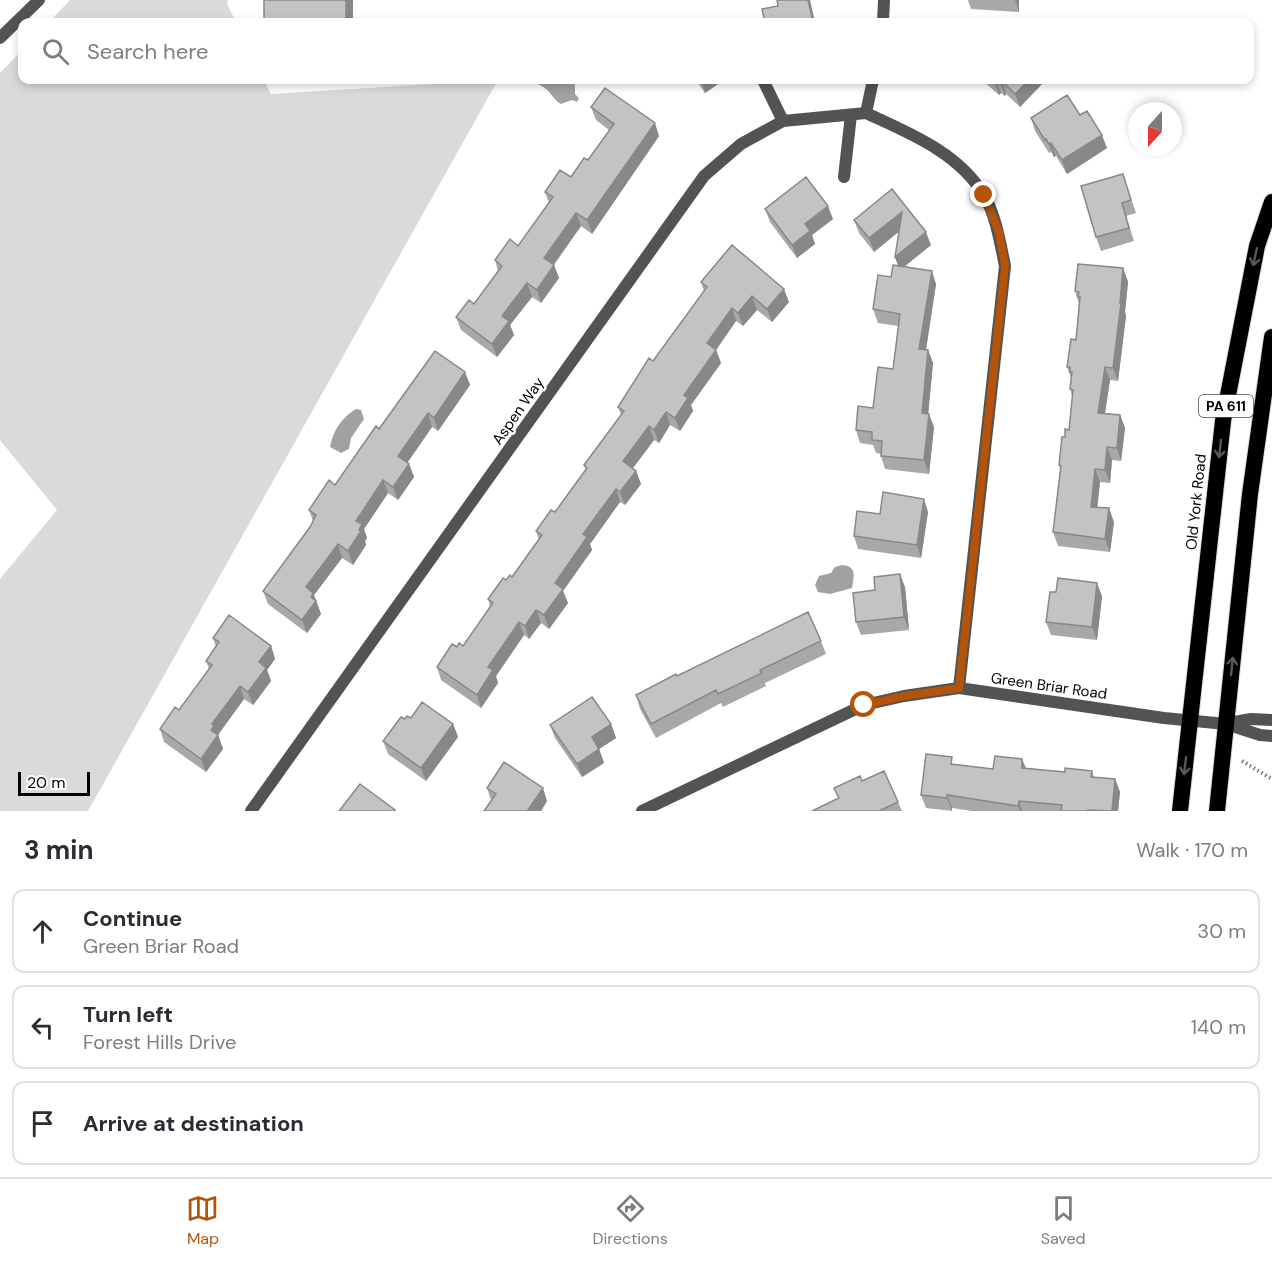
<!DOCTYPE html>
<html lang="en">
<head>
<meta charset="utf-8">
<style>
  :root { --surface:#fff; --page:#f2f2f3; --text:#2b2b33; --muted:#7c7c81; --line:#e1e1e2; --accent:#b45309 }
  body { margin:0; font-family:"DM Sans",sans-serif; background:var(--page); color:var(--text) }
  .compass { position:absolute; left:1128px; top:102px; width:54px; height:54px; border-radius:50%; background:var(--surface); box-shadow:0 3px 9px #0003; rotate:201deg }
  .scale { position:absolute; left:18px; bottom:15px; width:72px; box-sizing:border-box; padding-left:6px; border:3px solid #000; border-top:0; font-size:16px; line-height:21px; white-space:nowrap; color:#000; -webkit-text-stroke:4px #fff; paint-order:stroke }
  .stop { position:absolute; width:18px; height:18px; margin:-14px; border:4px solid #b45309; border-radius:50%; background:#fff }
  .stop.end { background:#b45309; border-color:#fff; box-shadow:0 2px 6px #0008 }
  .list { margin:0; padding:0; list-style:none }
  h2 { display:flex; justify-content:space-between; align-items:center; height:78px; margin:0; padding:0 24px; font-size:26px }
  h2 small { font-size:20px; font-weight:400; color:var(--muted) }
  .list li { display:grid; grid-template-columns:39px 1fr auto; gap:18px; align-items:center; box-sizing:border-box; height:84px; margin:0 12px 12px; padding:0 12px; border:2px solid var(--line); border-radius:12px }
  .list b { display:block; font-size:22px; white-space:nowrap }
  .list p { margin:0; font-size:20px; white-space:nowrap; color:var(--muted) }
  .list em { font-size:20px; font-style:normal; color:var(--muted) }
  .icon { flex:none; width:33px; height:33px; fill:none; stroke:currentColor; stroke-width:2; stroke-linecap:round; stroke-linejoin:round }
  .map { position:relative; flex:none; width:1272px; height:811px; overflow:hidden }
  .search { position:absolute; background:var(--surface); box-shadow:0 3px 9px #0003; left:18px; right:18px; top:18px; height:66px; display:flex; align-items:center; gap:15px; box-sizing:border-box; padding:0 21px; border-radius:12px; color:var(--muted); font-size:22px }
  .sheet { height:366px; background:var(--surface) }
  nav { display:flex; justify-content:space-around; align-items:center; box-sizing:border-box; height:84px; border-top:2px solid var(--line); background:var(--surface); font-size:16px; color:var(--muted) }
  nav a { display:grid; justify-items:center; gap:3px }
  nav .on { color:var(--accent) }
  .map>svg:first-child { display:block }
  .green { fill:#dadada }
  .water { fill:#a1a1a1 }
  .lines { fill:none; stroke-linecap:round; stroke-linejoin:round }
  .trunk-casing { stroke:#dbdbdb; stroke-width:18 }
  .path { stroke:#757575; stroke-width:4; stroke-dasharray:1.5 3; stroke-linecap:butt }
  .service { stroke:#535353; stroke-width:12 }
  .minor { stroke:#535353; stroke-width:12 }
  .trunk { stroke:#000; stroke-width:16 }
  .wall { fill:#a8a8a8 }
  .shaded-wall { fill:#888 }
  .building { fill:#c3c3c3; stroke:#888; stroke-width:1.5 }
  .oneway { stroke:#595959 }
  .route { stroke:#b45309; stroke-width:8 }
  .labels { text-anchor:middle; stroke-width:4.5; stroke-linejoin:round; paint-order:stroke }
  .shield { fill:#fff; stroke:#4c4c4c; stroke-width:1.5 }
  .shield-label { font-size:14px; font-weight:bold; fill:#000 }
  .street-label { font-size:15px; fill:#000; stroke:#fff }
</style>
</head>
<body>
<div class="map">
<svg width="1272" height="811" viewBox="0 0 1272 811">
  <rect width="100%" height="100%" fill="#fff"/>
  <!-- green -->
  <path class="green" d="M 70,0 L 228,0 L 227,4 L 236,22 L 49,22 Z
    M 22,50 L 22,80 L 264,80 L 271,94 L 498,80 L 88,811 L 0,811 L 0,579 L 57,510 L 0,440 L 0,73 Z"/>
  <!-- water -->
  <path class="water" d="M 535,80 L 570,80 L 575,85 L 575,94 L 579,98 L 577,102 L 572,100 L 561,104 C 554,100 552,94 546,89 C 541,85 539,86 535,80 Z
    M 356,409 L 361,410 L 364,419 L 351,438 L 349,449 L 341,453 L 330,447 C 333,431 341,418 356,409 Z
    M 842,565 C 857,566 854,576 852,588 L 830,594 L 818,592 L 815,585 L 819,576 L 831,573 L 835,567 Z"/>
  <g class="lines">
    <defs>
      <path id="trunk" d="M 1180,811 L 1223,421 L 1257,246 L 1272,202
        M 1217,811 L 1250,494 L 1272,337"/>
    </defs>
    <!-- trunk casing -->
    <use href="#trunk" class="trunk-casing"/>
    <!-- path -->
    <path class="path" d="M 1242,761 L 1272,779"/>
    <!-- service -->
    <path class="service" d="M 763,80 L 783,121
      M 844,177 L 851,115"/>
    <!-- minor -->
    <path class="minor" d="M 883,22 L 884,0
      M 0,38 L 39,0
      M 873,80 L 866,113 C 909,133 958,152 984,195 C 996,216 1000,242 1005,266 L 959,688
      M 1229,723 L 1251,719 L 1272,720
      M 251,811 L 704,176 L 741,144 L 783,121 L 866,113
      M 642,811 L 864,705 L 904,696 L 959,688 L 1164,718 L 1226,724 L 1260,735 L 1272,736"/>
    <!-- trunk -->
    <use href="#trunk" class="trunk"/>
  </g>
  <!-- wall -->
  <path class="wall" d="M 968,0 L 1019,0 L 1019,12 L 971,9 Z
    M 696,80 L 724,80 L 705,93 Z
    M 982,80 L 1042,80 L 1043,83 L 1020,107 L 1006,94 L 1005,96 L 1001,93 L 999,95 Z
    M 591,107 L 659,136 L 592,234 L 581,226 L 554,265 L 559,278 L 541,303 L 532,297 L 510,325 L 514,335 L 497,357 L 461,330 L 456,317 L 474,304 L 498,271 L 495,260 L 518,246 L 549,203 L 545,192 L 571,177 L 588,160 L 609,130 L 596,120 Z
    M 1080,115 L 1107,148 L 1067,174 L 1056,156 L 1054,157 L 1051,152 L 1049,153 L 1035,131 L 1031,118 Z
    M 1123,174 L 1136,213 L 1126,216 L 1134,241 L 1101,251 L 1096,237 Z
    M 892,189 L 931,245 L 904,267 L 936,284 L 926,350 L 928,350 L 933,363 L 928,414 L 934,427 L 929,474 L 885,469 L 881,456 L 881,454 L 876,453 L 873,445 L 860,443 L 856,430 L 873,408 L 893,369 L 898,326 L 878,323 L 873,309 L 898,266 L 895,257 L 899,231 L 874,252 L 859,233 L 854,220 Z
    M 765,209 L 833,219 L 812,235 L 815,244 L 797,258 L 770,222 Z
    M 1123,268 L 1128,282 L 1125,312 L 1126,316 L 1118,381 L 1110,380 L 1105,413 L 1120,415 L 1125,428 L 1121,461 L 1112,460 L 1110,483 L 1100,482 L 1097,507 L 1114,522 L 1110,552 L 1058,546 L 1053,532 L 1060,469 L 1059,465 L 1065,437 L 1069,430 L 1072,396 L 1070,389 L 1071,378 L 1067,367 L 1076,340 L 1079,304 L 1075,291 Z
    M 701,282 L 789,302 L 772,322 L 757,310 L 743,326 L 736,321 L 716,350 L 721,363 L 691,405 L 693,411 L 680,431 L 670,425 L 659,443 L 654,440 L 632,468 L 636,471 L 641,484 L 625,505 L 620,502 L 590,544 L 592,550 L 563,591 L 568,603 L 549,629 L 541,623 L 529,639 L 524,635 L 496,676 L 498,683 L 481,708 L 441,680 L 437,667 L 457,647 L 463,646 L 490,606 L 488,599 L 506,580 L 512,577 L 539,540 L 536,531 L 555,512 L 586,470 L 584,465 L 621,415 L 618,407 L 653,361 L 704,291 Z
    M 465,372 L 470,385 L 438,431 L 432,427 L 407,463 L 409,464 L 414,477 L 398,500 L 388,493 L 364,529 L 367,538 L 365,541 L 366,545 L 353,565 L 342,558 L 314,595 L 321,614 L 307,633 L 268,604 L 263,591 L 310,527 L 313,521 L 309,510 L 335,485 L 379,429 Z
    M 928,512 L 921,558 L 858,549 L 854,536 Z
    M 905,587 L 909,630 L 861,635 L 856,622 L 875,590 Z
    M 1102,596 L 1097,640 L 1051,635 L 1046,622 Z
    M 213,638 L 271,646 L 275,659 L 267,670 L 271,681 L 253,705 L 244,699 L 218,735 L 223,749 L 206,772 L 164,742 L 160,729 L 179,710 L 209,669 L 206,661 L 216,647 Z
    M 821,641 L 826,654 L 765,683 L 766,686 L 723,707 L 721,703 L 656,738 L 640,709 L 636,695 L 677,676 Z
    M 411,718 L 453,724 L 458,737 L 426,781 L 388,754 L 383,741 L 405,719 Z
    M 611,724 L 616,738 L 599,749 L 604,763 L 582,777 L 555,738 L 550,725 Z
    M 1022,759 L 1026,768 L 1065,772 L 1092,771 L 1094,777 L 1115,779 L 1120,792 L 1118,811 L 972,811 L 952,808 L 952,811 L 926,808 L 921,795 L 954,764 L 993,769 Z
    M 862,781 L 898,802 L 902,811 L 812,811 L 838,798 L 834,788 Z
    M 487,788 L 547,801 L 541,811 L 484,811 L 491,800 Z"/>
  <!-- shaded-wall -->
  <path class="shaded-wall" d="M 346,0 L 353,0 L 353,22 L 346,22 Z
    M 808,0 L 810,0 L 815,22 L 813,22 Z
    M 1015,0 L 1019,0 L 1019,12 Z
    M 701,80 L 724,80 L 705,93 Z
    M 996,80 L 1001,93 L 999,95 L 995,82 Z
    M 1029,80 L 1042,80 L 1043,83 L 1020,107 L 1015,94 Z
    M 1002,81 L 1006,94 L 1005,96 L 1000,83 Z
    M 655,123 L 659,136 L 592,234 L 587,220 Z
    M 1102,135 L 1107,148 L 1067,174 L 1062,160 Z
    M 1051,143 L 1056,156 L 1054,157 L 1049,144 Z
    M 828,206 L 833,219 L 812,235 L 815,244 L 797,258 L 792,245 L 805,224 Z
    M 902,212 L 907,225 L 874,252 L 869,238 Z
    M 576,213 L 581,226 L 549,271 L 544,258 Z
    M 926,232 L 931,245 L 900,270 L 895,257 Z
    M 554,265 L 559,278 L 541,303 L 537,290 Z
    M 1123,268 L 1128,282 L 1125,312 L 1126,316 L 1118,381 L 1113,368 Z
    M 932,271 L 936,284 L 924,362 L 919,349 Z
    M 527,283 L 532,297 L 510,325 L 514,335 L 497,357 L 492,344 L 502,316 Z
    M 784,289 L 789,302 L 772,322 L 767,309 Z
    M 752,296 L 757,310 L 743,326 L 738,313 Z
    M 732,308 L 736,321 L 716,350 L 721,363 L 691,405 L 693,411 L 680,431 L 675,418 L 684,395 L 707,343 Z
    M 928,350 L 933,363 L 927,426 L 922,413 Z
    M 1105,367 L 1110,380 L 1103,426 L 1098,413 Z
    M 465,372 L 470,385 L 438,431 L 434,418 Z
    M 666,412 L 670,425 L 659,443 L 654,430 Z
    M 428,413 L 432,427 L 403,469 L 398,456 Z
    M 929,414 L 934,427 L 929,474 L 924,460 Z
    M 1120,415 L 1125,428 L 1121,461 L 1117,448 Z
    M 649,426 L 654,440 L 628,475 L 623,461 Z
    M 1107,447 L 1112,460 L 1110,483 L 1105,470 Z
    M 409,464 L 414,477 L 398,500 L 393,487 Z
    M 1095,469 L 1100,482 L 1096,520 L 1091,507 Z
    M 636,471 L 641,484 L 625,505 L 620,492 Z
    M 383,480 L 388,493 L 364,529 L 367,538 L 365,541 L 366,545 L 353,565 L 348,551 L 356,521 Z
    M 616,489 L 620,502 L 590,544 L 592,550 L 563,591 L 568,603 L 549,629 L 544,615 L 555,583 L 583,534 Z
    M 924,499 L 928,512 L 921,558 L 917,545 Z
    M 1109,508 L 1114,522 L 1110,552 L 1105,539 Z
    M 338,544 L 342,558 L 314,595 L 321,614 L 307,633 L 302,620 L 306,587 Z
    M 900,574 L 905,587 L 909,630 L 904,617 Z
    M 1097,583 L 1102,596 L 1097,640 L 1092,627 Z
    M 536,610 L 541,623 L 529,639 L 525,626 Z
    M 519,622 L 524,635 L 496,676 L 498,683 L 481,708 L 477,695 L 488,667 Z
    M 271,646 L 275,659 L 267,670 L 271,681 L 253,705 L 248,692 L 259,662 Z
    M 240,686 L 244,699 L 217,736 L 218,735 L 223,749 L 206,772 L 201,759 L 212,724 Z
    M 453,724 L 458,737 L 426,781 L 421,768 Z
    M 611,724 L 616,738 L 596,751 L 592,737 Z
    M 599,749 L 604,763 L 582,777 L 577,764 Z
    M 1022,759 L 1027,772 L 1022,768 Z
    M 1115,779 L 1120,792 L 1118,811 L 1112,811 Z
    M 543,788 L 547,801 L 541,811 L 528,811 Z
    M 947,795 L 952,808 L 952,811 L 947,798 Z
    M 1019,801 L 1022,811 L 1020,811 L 1018,806 Z"/>
  <!-- building -->
  <path class="building" d="M 264,0 L 346,0 L 346,22 L 264,22 Z
    M 777,0 L 808,0 L 813,22 L 765,22 L 762,9 L 778,6 Z
    M 992,80 L 1029,80 L 1015,94 L 1002,81 L 1000,83 L 996,80 L 995,82 Z
    M 605,88 L 655,123 L 587,220 L 576,213 L 544,258 L 554,265 L 537,290 L 527,283 L 502,316 L 509,321 L 492,344 L 456,317 L 469,300 L 474,304 L 502,266 L 495,260 L 510,239 L 518,246 L 553,197 L 545,192 L 560,170 L 571,177 L 584,158 L 588,160 L 614,124 L 591,107 Z
    M 1067,95 L 1080,115 L 1087,111 L 1102,135 L 1062,160 L 1051,143 L 1049,144 L 1046,139 L 1045,140 L 1031,118 Z
    M 1123,174 L 1131,200 L 1122,203 L 1129,228 L 1096,237 L 1081,186 Z
    M 806,177 L 828,206 L 805,224 L 810,231 L 792,245 L 765,209 Z
    M 892,189 L 926,232 L 895,257 L 902,212 L 869,238 L 854,220 Z
    M 732,245 L 784,289 L 767,309 L 752,296 L 738,313 L 732,308 L 707,343 L 716,350 L 684,395 L 688,398 L 675,418 L 666,412 L 654,430 L 649,426 L 623,461 L 636,471 L 620,492 L 616,489 L 583,534 L 587,537 L 555,583 L 563,589 L 544,615 L 536,610 L 525,626 L 519,622 L 488,667 L 493,670 L 477,695 L 437,667 L 452,644 L 457,647 L 459,643 L 463,646 L 493,603 L 488,599 L 503,578 L 506,580 L 510,575 L 512,577 L 542,535 L 536,531 L 551,510 L 555,512 L 587,468 L 584,465 L 624,411 L 618,407 L 649,358 L 653,361 L 707,287 L 701,282 Z
    M 1078,264 L 1123,268 L 1120,303 L 1121,303 L 1113,368 L 1105,367 L 1098,413 L 1120,415 L 1117,448 L 1107,447 L 1105,470 L 1095,469 L 1091,507 L 1109,508 L 1105,539 L 1053,532 L 1061,466 L 1059,465 L 1062,437 L 1065,437 L 1065,429 L 1069,430 L 1073,390 L 1070,389 L 1072,372 L 1070,372 L 1070,367 L 1067,367 L 1071,339 L 1076,340 L 1080,297 L 1078,297 L 1079,292 L 1075,291 Z
    M 893,265 L 932,271 L 919,349 L 928,350 L 922,413 L 929,414 L 924,460 L 881,456 L 882,441 L 872,440 L 872,432 L 856,430 L 858,406 L 873,408 L 878,367 L 893,369 L 900,314 L 873,309 L 878,275 L 891,277 Z
    M 435,351 L 465,372 L 434,418 L 428,413 L 398,456 L 409,464 L 393,487 L 383,480 L 356,521 L 362,524 L 359,530 L 361,531 L 348,551 L 338,544 L 306,587 L 313,593 L 311,597 L 316,601 L 302,620 L 263,591 L 310,527 L 316,515 L 309,510 L 329,480 L 335,485 L 376,426 L 379,429 Z
    M 883,492 L 924,499 L 917,545 L 854,536 L 857,511 L 880,514 Z
    M 900,574 L 904,617 L 856,622 L 853,593 L 875,590 L 874,577 Z
    M 1058,578 L 1097,583 L 1092,627 L 1046,622 L 1050,592 L 1056,592 Z
    M 808,612 L 821,641 L 760,670 L 762,673 L 718,694 L 716,690 L 651,724 L 636,695 L 676,674 L 677,676 Z
    M 229,615 L 271,646 L 259,662 L 266,668 L 248,692 L 240,686 L 212,724 L 214,726 L 211,730 L 218,735 L 201,759 L 160,729 L 175,707 L 179,710 L 212,665 L 206,661 L 219,642 L 213,638 Z
    M 592,697 L 611,724 L 592,737 L 599,749 L 577,764 L 550,725 Z
    M 422,702 L 453,724 L 421,768 L 383,741 L 401,717 L 405,719 L 407,716 L 411,718 Z
    M 926,754 L 952,757 L 951,764 L 993,769 L 995,756 L 1022,759 L 1022,768 L 1065,772 L 1065,768 L 1092,771 L 1091,777 L 1115,779 L 1112,811 L 1088,810 L 1088,811 L 1061,811 L 1062,805 L 1019,801 L 1018,806 L 947,795 L 947,798 L 921,795 Z
    M 504,762 L 543,788 L 528,810 L 529,811 L 484,811 L 496,794 L 487,788 Z
    M 884,771 L 898,802 L 879,811 L 812,811 L 839,798 L 834,788 L 860,776 L 862,781 Z
    M 360,784 L 395,810 L 395,811 L 339,811 Z"/>
  <!-- one-way arrows -->
  <defs><path id="oneway-shaft" d="M-6 0H5M1.5-3L5.5 0L1.5 3" fill="none" stroke-width="1.6" stroke-linecap="round" stroke-linejoin="round" transform="scale(1.5)"/></defs>
  <g class="oneway">
    <use href="#oneway-shaft" transform="translate(1255 257) rotate(102)"/>
    <use href="#oneway-shaft" transform="translate(1220 449) rotate(96)"/>
    <use href="#oneway-shaft" transform="translate(1232 666) rotate(-84)"/>
    <use href="#oneway-shaft" transform="translate(1185 766) rotate(97)"/>
  </g>
  <g class="lines">
    <!-- route -->
    <path class="route" d="M 864,705 L 904,696 L 959,688 L 1005,266 L 999,232 L 984,195"/>
  </g>
  <g class="labels">
    <!-- shield labels -->
    <rect class="shield" x="1199" y="395" width="54" height="22" rx="4.5"/>
    <g class="shield-label">
      <text x="1226" y="411">PA 611</text>
    </g>
    <!-- street labels -->
    <g class="street-label">
      <text transform="translate(518 411) rotate(-55)" y="5">Aspen Way</text>
      <text transform="translate(1196 502) rotate(-84)" y="5">Old York Road</text>
      <text transform="translate(1049 686) rotate(8)" y="5">Green Briar Road</text>
    </g>
  </g>
</svg>
<svg class="compass" viewBox="-18 -18 36 36"><path d="M0-13l5 13h-10z" fill="#e53935"/><path d="M0 13l5-13h-10z" fill="#7c7c81"/></svg>
<div class="scale">20 m</div>
<div class="stop" style="left:864px;top:705px"></div>
<div class="stop end" style="left:984px;top:195px"></div>
<div class="search"><svg class="icon" aria-label="search" viewBox="0 0 24 24"><circle cx="10" cy="10" r="6"/><path d="M15 15l6 6"/></svg>Search here</div>
</div>
<section class="sheet">
<h2>3 min<small>Walk · 170 m</small></h2>
<ul class="list">
<li><svg class="icon" aria-label="ahead" viewBox="0 0 24 24"><path d="M12 20V5M6 11l6-6 6 6"/></svg><div><b>Continue</b><p>Green Briar Road</p></div><em>30 m</em></li>
<li><svg class="icon" aria-label="left" viewBox="0 0 24 24"><path d="M17 20v-9H6M10 6l-5 5 5 5"/></svg><div><b>Turn left</b><p>Forest Hills Drive</p></div><em>140 m</em></li>
<li><svg class="icon" aria-label="arrive" viewBox="0 0 24 24"><path d="M6 21V4h12l-3 4 3 4H6"/></svg><div><b>Arrive at destination</b></div></li>
</ul>
</section>
<nav>
<a class="on"><svg class="icon" aria-label="map" viewBox="0 0 24 24"><path d="M3 6l6-2 6 2 6-2v14l-6 2-6-2-6 2zM9 4v14M15 6v14"/></svg>Map</a>
<a><svg class="icon" aria-label="directions" viewBox="0 0 24 24"><path d="M12 3l9 9-9 9-9-9zM9 14v-3h6M13 9l2 2-2 2"/></svg>Directions</a>
<a><svg class="icon" aria-label="saved" viewBox="0 0 24 24"><path d="M7 4h10v16l-5-4-5 4z"/></svg>Saved</a>
</nav>
</body>
</html>
